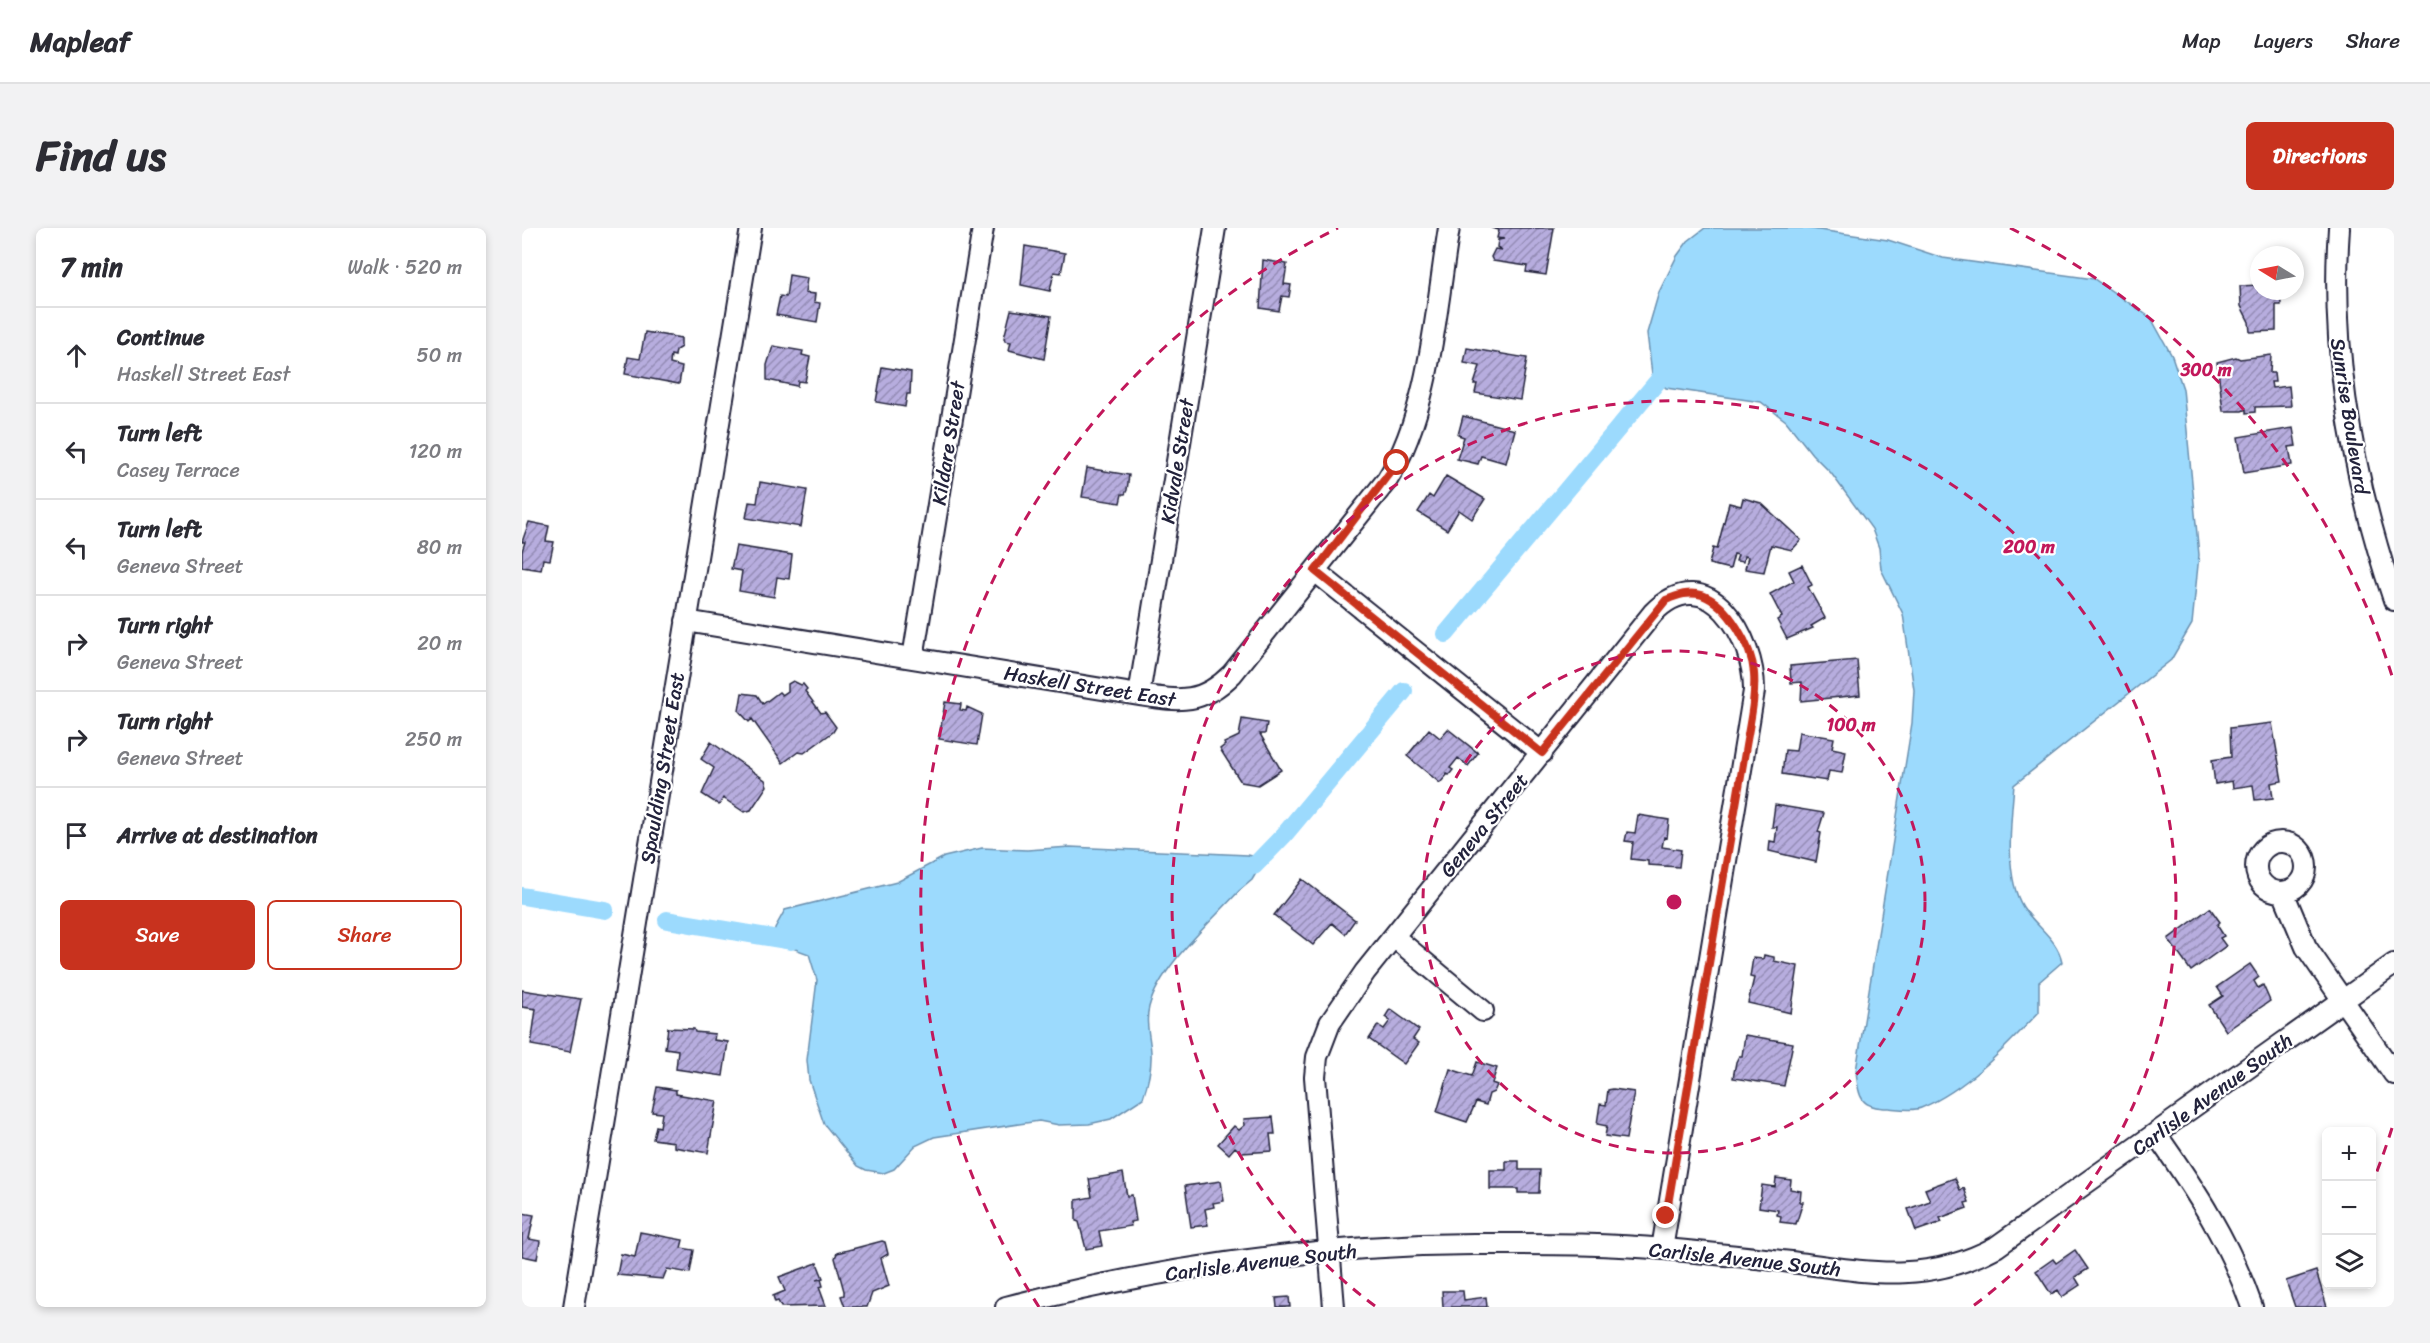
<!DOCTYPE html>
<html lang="en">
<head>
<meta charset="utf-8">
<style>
  :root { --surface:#fff; --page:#f2f2f3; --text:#2b2b33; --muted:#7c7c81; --line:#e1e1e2; --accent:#c8321e }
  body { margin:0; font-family:Sriracha,sans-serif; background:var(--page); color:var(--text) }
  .controls { position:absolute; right:18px; bottom:18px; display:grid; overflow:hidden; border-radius:9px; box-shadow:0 3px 9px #0003 }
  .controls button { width:54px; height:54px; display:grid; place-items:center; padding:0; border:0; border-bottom:2px solid var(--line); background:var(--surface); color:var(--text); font:30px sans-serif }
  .compass { position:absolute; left:1728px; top:18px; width:54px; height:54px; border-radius:50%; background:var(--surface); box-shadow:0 3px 9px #0003; rotate:280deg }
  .stop { position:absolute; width:18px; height:18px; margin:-14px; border:4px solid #c8321e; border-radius:50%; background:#fff }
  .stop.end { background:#c8321e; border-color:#fff; box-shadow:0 2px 6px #0008 }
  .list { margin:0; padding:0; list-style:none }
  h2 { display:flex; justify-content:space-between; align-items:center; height:78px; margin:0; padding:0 24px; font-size:26px }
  h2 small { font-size:20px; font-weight:400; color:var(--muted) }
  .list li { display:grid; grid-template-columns:39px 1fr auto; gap:18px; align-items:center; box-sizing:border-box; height:96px; padding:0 24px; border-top:2px solid var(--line) }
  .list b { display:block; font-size:22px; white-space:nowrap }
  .list p { margin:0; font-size:20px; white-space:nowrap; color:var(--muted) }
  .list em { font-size:20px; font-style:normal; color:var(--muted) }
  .actions { display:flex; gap:12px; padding:18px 24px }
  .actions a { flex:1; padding:14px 0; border:2px solid var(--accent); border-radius:9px; text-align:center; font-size:21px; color:var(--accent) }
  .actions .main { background:var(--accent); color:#fff }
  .icon { flex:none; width:33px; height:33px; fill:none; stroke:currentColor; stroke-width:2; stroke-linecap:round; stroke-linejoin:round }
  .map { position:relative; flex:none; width:1872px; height:1079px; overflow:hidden; border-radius:9px }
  header { display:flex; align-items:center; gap:36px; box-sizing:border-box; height:84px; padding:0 30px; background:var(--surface); border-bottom:2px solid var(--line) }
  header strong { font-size:28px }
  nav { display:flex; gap:33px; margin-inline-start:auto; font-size:21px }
  .intro { display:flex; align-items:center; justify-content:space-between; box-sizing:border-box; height:144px; padding:0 36px }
  h1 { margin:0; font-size:42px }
  .button { padding:15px 27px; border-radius:9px; background:var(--accent); color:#fff; font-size:21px; font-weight:700 }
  main { display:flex; gap:36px; padding:0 36px }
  aside { flex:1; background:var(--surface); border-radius:9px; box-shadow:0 3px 9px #0003 }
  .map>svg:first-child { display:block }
  .water { fill:#9cdafd; stroke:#6b90af; stroke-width:1.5 }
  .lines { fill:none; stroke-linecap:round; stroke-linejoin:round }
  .canal { stroke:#9cdafd; stroke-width:18 }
  .building { fill:url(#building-hatch); stroke:#22223b; stroke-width:1.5 }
  .street-casing { stroke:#22223b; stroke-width:24 }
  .street { stroke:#fff; stroke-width:20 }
  .route { stroke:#c8321e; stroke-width:8 }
  .ring { fill:none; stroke:#c2185b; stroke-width:3; stroke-dasharray:10 8 }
  .labels { text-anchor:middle; stroke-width:4.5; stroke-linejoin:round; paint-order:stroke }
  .street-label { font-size:20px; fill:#22223b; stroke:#fff }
  .centre { fill:#c2185b; stroke:#fff; stroke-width:3 }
  .ring-label { font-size:18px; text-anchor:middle; font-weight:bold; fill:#c2185b; stroke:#fff; stroke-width:4.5; stroke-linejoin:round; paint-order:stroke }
</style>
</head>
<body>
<header>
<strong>Mapleaf</strong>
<nav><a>Map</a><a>Layers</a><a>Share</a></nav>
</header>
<div class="intro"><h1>Find us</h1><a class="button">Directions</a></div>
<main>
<aside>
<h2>7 min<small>Walk · 520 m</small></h2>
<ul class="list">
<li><svg class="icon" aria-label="ahead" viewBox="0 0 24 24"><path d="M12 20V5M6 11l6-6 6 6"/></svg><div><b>Continue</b><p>Haskell Street East</p></div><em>50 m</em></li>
<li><svg class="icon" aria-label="left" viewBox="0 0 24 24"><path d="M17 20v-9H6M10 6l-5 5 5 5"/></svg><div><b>Turn left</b><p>Casey Terrace</p></div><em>120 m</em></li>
<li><svg class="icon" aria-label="left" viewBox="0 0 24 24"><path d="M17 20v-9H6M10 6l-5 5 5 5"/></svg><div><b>Turn left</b><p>Geneva Street</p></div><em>80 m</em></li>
<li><svg class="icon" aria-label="right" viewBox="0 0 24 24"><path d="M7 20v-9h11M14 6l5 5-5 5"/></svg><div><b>Turn right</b><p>Geneva Street</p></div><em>20 m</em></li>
<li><svg class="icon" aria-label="right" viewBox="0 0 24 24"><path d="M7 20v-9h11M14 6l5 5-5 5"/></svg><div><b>Turn right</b><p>Geneva Street</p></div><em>250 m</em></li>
<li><svg class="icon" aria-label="arrive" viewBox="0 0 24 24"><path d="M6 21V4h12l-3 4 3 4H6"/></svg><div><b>Arrive at destination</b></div></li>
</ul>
<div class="actions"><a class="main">Save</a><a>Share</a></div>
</aside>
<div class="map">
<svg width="1872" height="1079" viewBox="0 0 1872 1079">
  <defs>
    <pattern id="building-hatch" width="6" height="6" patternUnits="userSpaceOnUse" patternTransform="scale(1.5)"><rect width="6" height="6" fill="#b7adde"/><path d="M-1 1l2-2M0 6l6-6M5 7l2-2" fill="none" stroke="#948cb5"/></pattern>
  </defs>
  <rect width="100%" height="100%" fill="#fff"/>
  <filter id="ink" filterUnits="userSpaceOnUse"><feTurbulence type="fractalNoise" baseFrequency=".0167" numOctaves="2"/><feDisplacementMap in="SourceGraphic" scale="12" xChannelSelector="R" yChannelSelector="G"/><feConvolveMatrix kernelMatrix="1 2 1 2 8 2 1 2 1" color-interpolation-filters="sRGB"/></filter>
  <g filter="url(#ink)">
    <!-- water -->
    <path class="water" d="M 1183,0 L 1283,0 L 1366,12 L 1421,30 L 1572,51 L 1629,90 L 1650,128 L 1661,161 L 1677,327 L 1670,396 L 1649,432 L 1492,557 C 1489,591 1482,649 1501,679 C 1514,699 1536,711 1540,734 L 1517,754 L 1517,784 C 1485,818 1444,862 1399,880 C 1391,883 1377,881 1367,880 C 1337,880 1337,869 1334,843 L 1390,495 L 1392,462 L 1381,386 L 1359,341 L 1357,320 L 1350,301 L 1309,245 L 1290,226 L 1264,193 L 1239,174 L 1144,160 L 1130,146 L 1125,105 L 1137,64 L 1155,28 L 1166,13 Z
      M 548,619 L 726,627 L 734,629 L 740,635 L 730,652 L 717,663 C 689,694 638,738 627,779 C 623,794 628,809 629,824 C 630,839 626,855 621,870 L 589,891 L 567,896 L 537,897 L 517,893 L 412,909 L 393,918 L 372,941 L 362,945 L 344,942 L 336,938 L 302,896 L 287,852 L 285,832 L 295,752 L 287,726 L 251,713 L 253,700 L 263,682 L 375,654 L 422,629 L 460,620 L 505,622 Z"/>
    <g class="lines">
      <!-- canal -->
      <path class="canal" d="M 924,406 L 1140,148
        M 732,638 L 762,607 L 882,463
        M 0,668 L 83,682
        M 145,692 L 269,713"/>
    </g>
    <!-- building -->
    <path class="building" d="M 1032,0 L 1024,47 L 1004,44 L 1005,38 L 971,33 L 969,29 L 973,21 L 980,22 L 975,19 L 976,12 L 982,11 L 975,10 L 977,2 L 969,0 Z
      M 503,18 L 543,25 L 539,45 L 532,44 L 528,63 L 499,57 Z
      M 741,32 L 765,36 L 762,56 L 769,57 L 767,69 L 760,68 L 757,83 L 738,80 Z
      M 267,47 L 285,50 L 283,65 L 293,66 L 292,74 L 298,75 L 295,94 L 254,87 L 258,68 L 264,69 Z
      M 1737,57 L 1737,63 L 1758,63 L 1759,77 L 1754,77 L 1754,103 L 1728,104 L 1727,94 L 1719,78 L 1718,58 Z
      M 489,82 L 529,88 L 522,131 L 487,122 L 489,114 L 483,113 L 482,110 Z
      M 123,104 L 159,110 L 159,119 L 154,122 L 153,128 L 149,127 L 148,136 L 160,139 L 157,156 L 103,146 L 106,129 L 118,131 Z
      M 251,118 L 281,123 L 280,127 L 288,129 L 283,154 L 276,153 L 275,158 L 245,152 L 245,137 Z
      M 945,120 L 1005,130 L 998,172 L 953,165 L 955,156 L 952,156 L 958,138 L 942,135 Z
      M 1749,127 L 1748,145 L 1752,145 L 1753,154 L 1749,154 L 1750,160 L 1767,158 L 1769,178 L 1733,179 L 1733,184 L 1724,185 L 1724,181 L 1720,183 L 1701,183 L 1695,134 L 1714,129 L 1718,131 Z
      M 360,139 L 389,144 L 388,166 L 385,166 L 383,179 L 354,174 Z
      M 941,188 L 993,202 L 984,235 L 959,228 L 956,236 L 935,231 L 942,209 L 936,207 Z
      M 1771,200 L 1774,218 L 1767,219 L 1770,237 L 1722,245 L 1716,209 Z
      M 565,240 L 607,247 L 605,262 L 603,266 L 600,266 L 598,275 L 560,269 Z
      M 924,248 L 963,271 L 950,291 L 937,282 L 925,302 L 896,284 L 907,267 L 911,270 Z
      M 238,254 L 285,262 L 279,299 L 224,290 L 227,274 L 235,275 Z
      M 1221,270 L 1239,275 L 1279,312 L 1270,322 L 1249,317 L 1242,344 L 1223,341 L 1226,329 L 1222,328 L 1221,334 L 1214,333 L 1216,327 L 1212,326 L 1208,341 L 1187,336 L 1191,320 L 1195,321 L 1207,275 L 1219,278 Z
      M 7,294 L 27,298 L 24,313 L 32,314 L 28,332 L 21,331 L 19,342 L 0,339 L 0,323 L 3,314 L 0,314 Z
      M 214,318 L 270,327 L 267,351 L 255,349 L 252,369 L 217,363 L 220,343 L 209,341 Z
      M 1280,337 L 1290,357 L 1286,359 L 1303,390 L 1289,398 L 1291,400 L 1265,411 L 1255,392 L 1260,389 L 1248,366 L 1272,353 L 1267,343 Z
      M 1335,432 L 1338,467 L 1279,473 L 1280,454 L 1269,455 L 1268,438 Z
      M 271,453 L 279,457 L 281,456 L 285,461 L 283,463 L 299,485 L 303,484 L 314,499 L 311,504 L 282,525 L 276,524 L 261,535 L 230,491 L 227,494 L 217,483 L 220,465 L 235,467 L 241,476 L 257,464 L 260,467 L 266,463 L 266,456 Z
      M 423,474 L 439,476 L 438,482 L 444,483 L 445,479 L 460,486 L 455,517 L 417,511 Z
      M 720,491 L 745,495 L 743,506 L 738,506 L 759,542 L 736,557 L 719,554 L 698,521 L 703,517 L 702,515 L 717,508 Z
      M 1750,495 L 1760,553 L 1749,555 L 1751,570 L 1733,572 L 1731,557 L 1711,560 L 1710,553 L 1693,556 L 1690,532 L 1709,529 L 1708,500 Z
      M 907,501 L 918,510 L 926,501 L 956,525 L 946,538 L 936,530 L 928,540 L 931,542 L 927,547 L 923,545 L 925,547 L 918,555 L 885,528 Z
      M 1277,504 L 1312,510 L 1310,520 L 1324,523 L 1320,545 L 1307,543 L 1305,553 L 1260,546 L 1263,522 L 1274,523 Z
      M 189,514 L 243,552 L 245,558 L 229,582 L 222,584 L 201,570 L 197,577 L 180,566 L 192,540 L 179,531 Z
      M 1253,577 L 1302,585 L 1296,604 L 1299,605 L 1294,634 L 1247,623 L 1248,613 L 1253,614 L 1255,599 L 1250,599 Z
      M 1116,587 L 1147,592 L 1145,610 L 1142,609 L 1140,619 L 1159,622 L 1157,639 L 1126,637 L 1126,633 L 1109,631 L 1111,614 L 1103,613 L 1105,604 L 1113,605 Z
      M 780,651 L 833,692 L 823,706 L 810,695 L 791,717 L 752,687 Z
      M 1688,680 L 1698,694 L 1695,697 L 1702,708 L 1698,710 L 1704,718 L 1669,743 L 1646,711 Z
      M 1242,727 L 1252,729 L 1252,733 L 1276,738 L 1269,785 L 1226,775 L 1232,750 L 1228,749 L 1231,730 L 1241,731 Z
      M 1728,736 L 1737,749 L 1732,753 L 1736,760 L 1741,757 L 1748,773 L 1704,803 L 1687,777 L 1701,768 L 1695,759 Z
      M 0,762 L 59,771 L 48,824 L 9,817 L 14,781 L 0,779 Z
      M 868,781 L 897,802 L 891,811 L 897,815 L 882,836 L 847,811 L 856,797 L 862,801 L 868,793 L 863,789 Z
      M 146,800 L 172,801 L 173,804 L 193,806 L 192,812 L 206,814 L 201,848 L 154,841 L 156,822 L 143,820 Z
      M 1223,807 L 1271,815 L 1262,858 L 1211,850 L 1214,834 L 1217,828 L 1220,828 Z
      M 955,834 L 975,840 L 970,855 L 975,857 L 972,864 L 967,866 L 964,877 L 954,874 L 945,894 L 915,884 L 928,841 L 950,848 Z
      M 135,859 L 154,862 L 154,866 L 195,873 L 186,925 L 152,919 L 152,914 L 131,911 L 134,898 L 138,899 L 140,885 L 130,884 Z
      M 1091,861 L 1112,864 L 1104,911 L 1083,908 L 1085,898 L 1075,896 L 1078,876 L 1084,877 L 1086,862 Z
      M 751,889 L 753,906 L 748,906 L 750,923 L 720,925 L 713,919 L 707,926 L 696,916 L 712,898 L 717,902 L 723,897 L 722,891 Z
      M 984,933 L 997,933 L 997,942 L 1018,942 L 1017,965 L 996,965 L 996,961 L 968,961 L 968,942 L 984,942 Z
      M 601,945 L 605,968 L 610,967 L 614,993 L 608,994 L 609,998 L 577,1003 L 580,1018 L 564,1021 L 557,994 L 554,993 L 554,972 L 570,969 L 567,951 Z
      M 1254,950 L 1269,952 L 1268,961 L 1279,963 L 1278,974 L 1281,974 L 1274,996 L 1258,994 L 1259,988 L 1255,987 L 1256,982 L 1237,979 L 1240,957 L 1253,959 Z
      M 1433,950 L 1438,962 L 1442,960 L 1447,974 L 1443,975 L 1445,980 L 1418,990 L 1420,994 L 1394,1003 L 1386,981 L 1408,973 L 1403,961 Z
      M 699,953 L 702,973 L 691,975 L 692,979 L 683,981 L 686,997 L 669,999 L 663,958 Z
      M 0,985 L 12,987 L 7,1011 L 18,1013 L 15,1031 L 0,1028 Z
      M 118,1004 L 161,1012 L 159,1020 L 172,1022 L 168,1045 L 145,1041 L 141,1051 L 95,1047 L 99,1026 L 113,1029 Z
      M 360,1013 L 363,1014 L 366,1026 L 359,1030 L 367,1058 L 350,1065 L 345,1079 L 323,1079 L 319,1068 L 322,1067 L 322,1063 L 313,1030 L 315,1025 Z
      M 1553,1022 L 1566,1041 L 1553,1049 L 1558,1057 L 1540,1069 L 1536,1062 L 1529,1066 L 1514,1043 L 1531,1031 L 1534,1035 Z
      M 295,1035 L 301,1050 L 294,1052 L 299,1051 L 301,1058 L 297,1059 L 304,1078 L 259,1079 L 256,1073 L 253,1074 L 251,1068 L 263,1063 L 257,1049 Z
      M 1794,1043 L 1805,1079 L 1773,1079 L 1764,1053 Z
      M 920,1063 L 941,1063 L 942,1072 L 964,1069 L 965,1079 L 921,1079 Z
      M 767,1069 L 768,1079 L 755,1079 L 754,1070 Z"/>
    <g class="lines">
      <defs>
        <path id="street" d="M 1817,0 C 1808,128 1831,251 1872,372
          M 793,343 L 1020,525
          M 164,393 L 617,467 C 658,473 679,477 710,446 L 865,252 C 908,185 914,79 927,0
          M 391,430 L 461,0
          M 617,467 L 693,0
          M1734 639a25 25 0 1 1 50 0a25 25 0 1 1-50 0Z
          M 1761,664 L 1784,719 L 1872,846
          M 872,709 L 961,783
          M 1634,906 C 1673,961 1708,1015 1730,1079
          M 52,1079 L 229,0
          M 484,1079 C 636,1040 795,1017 952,1016 C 1016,1016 1080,1015 1143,1021 C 1185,1025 1227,1029 1269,1034 C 1344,1044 1404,1057 1474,1019 L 1872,736
          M 812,1079 L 793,849 L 795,829 L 808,795 L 843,744 L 1131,385 C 1186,329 1233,410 1232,463 L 1140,1021"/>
      </defs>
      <!-- street casing -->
      <use href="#street" class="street-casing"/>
      <!-- street -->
      <use href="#street" class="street"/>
    </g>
  </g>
  <g class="lines" filter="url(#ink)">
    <!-- route -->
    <path class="route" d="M 875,235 L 793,343 L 1020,525 L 1144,372 C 1156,367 1167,363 1180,367 C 1207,377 1230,419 1232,445 C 1234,471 1227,498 1223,524 L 1144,988"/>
  </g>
  <!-- distance rings -->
  <g class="ring">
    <circle cx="1152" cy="674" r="251"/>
    <path d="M853 1078A502 502 0 1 1 1451 1078"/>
    <path d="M1870 900A753 753 0 0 1 1850 956M517 1079A753 753 0 0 1 816 0M1488 0A753 753 0 0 1 1870 448"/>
  </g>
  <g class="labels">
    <!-- street labels -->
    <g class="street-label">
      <text transform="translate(1828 188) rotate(81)" y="7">Sunrise Boulevard</text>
      <text transform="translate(426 215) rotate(-81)" y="7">Kildare Street</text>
      <text transform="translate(655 233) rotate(-81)" y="7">Kidvale Street</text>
      <text transform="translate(568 458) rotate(9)" y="7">Haskell Street East</text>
      <text transform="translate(140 540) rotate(-81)" y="7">Spaulding Street East</text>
      <text transform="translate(962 597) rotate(-51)" y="7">Geneva Street</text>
      <text transform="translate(1690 866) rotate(-36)" y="7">Carlisle Avenue South</text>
      <text transform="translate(1223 1031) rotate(6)" y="7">Carlisle Avenue South</text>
      <text transform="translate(739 1034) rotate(-7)" y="7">Carlisle Avenue South</text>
    </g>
  </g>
  <circle cx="1152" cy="674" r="9" class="centre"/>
  <g class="ring-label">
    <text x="1684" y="148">300 m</text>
    <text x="1507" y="325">200 m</text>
    <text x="1329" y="503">100 m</text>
  </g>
</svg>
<div class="controls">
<button>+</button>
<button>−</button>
<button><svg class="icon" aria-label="layers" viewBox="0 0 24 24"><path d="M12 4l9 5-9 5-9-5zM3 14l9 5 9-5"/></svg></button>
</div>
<svg class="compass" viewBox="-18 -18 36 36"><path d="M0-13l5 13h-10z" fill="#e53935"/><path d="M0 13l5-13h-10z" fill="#7c7c81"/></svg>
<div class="stop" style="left:875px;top:235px"></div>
<div class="stop end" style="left:1144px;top:988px"></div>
</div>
</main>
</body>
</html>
